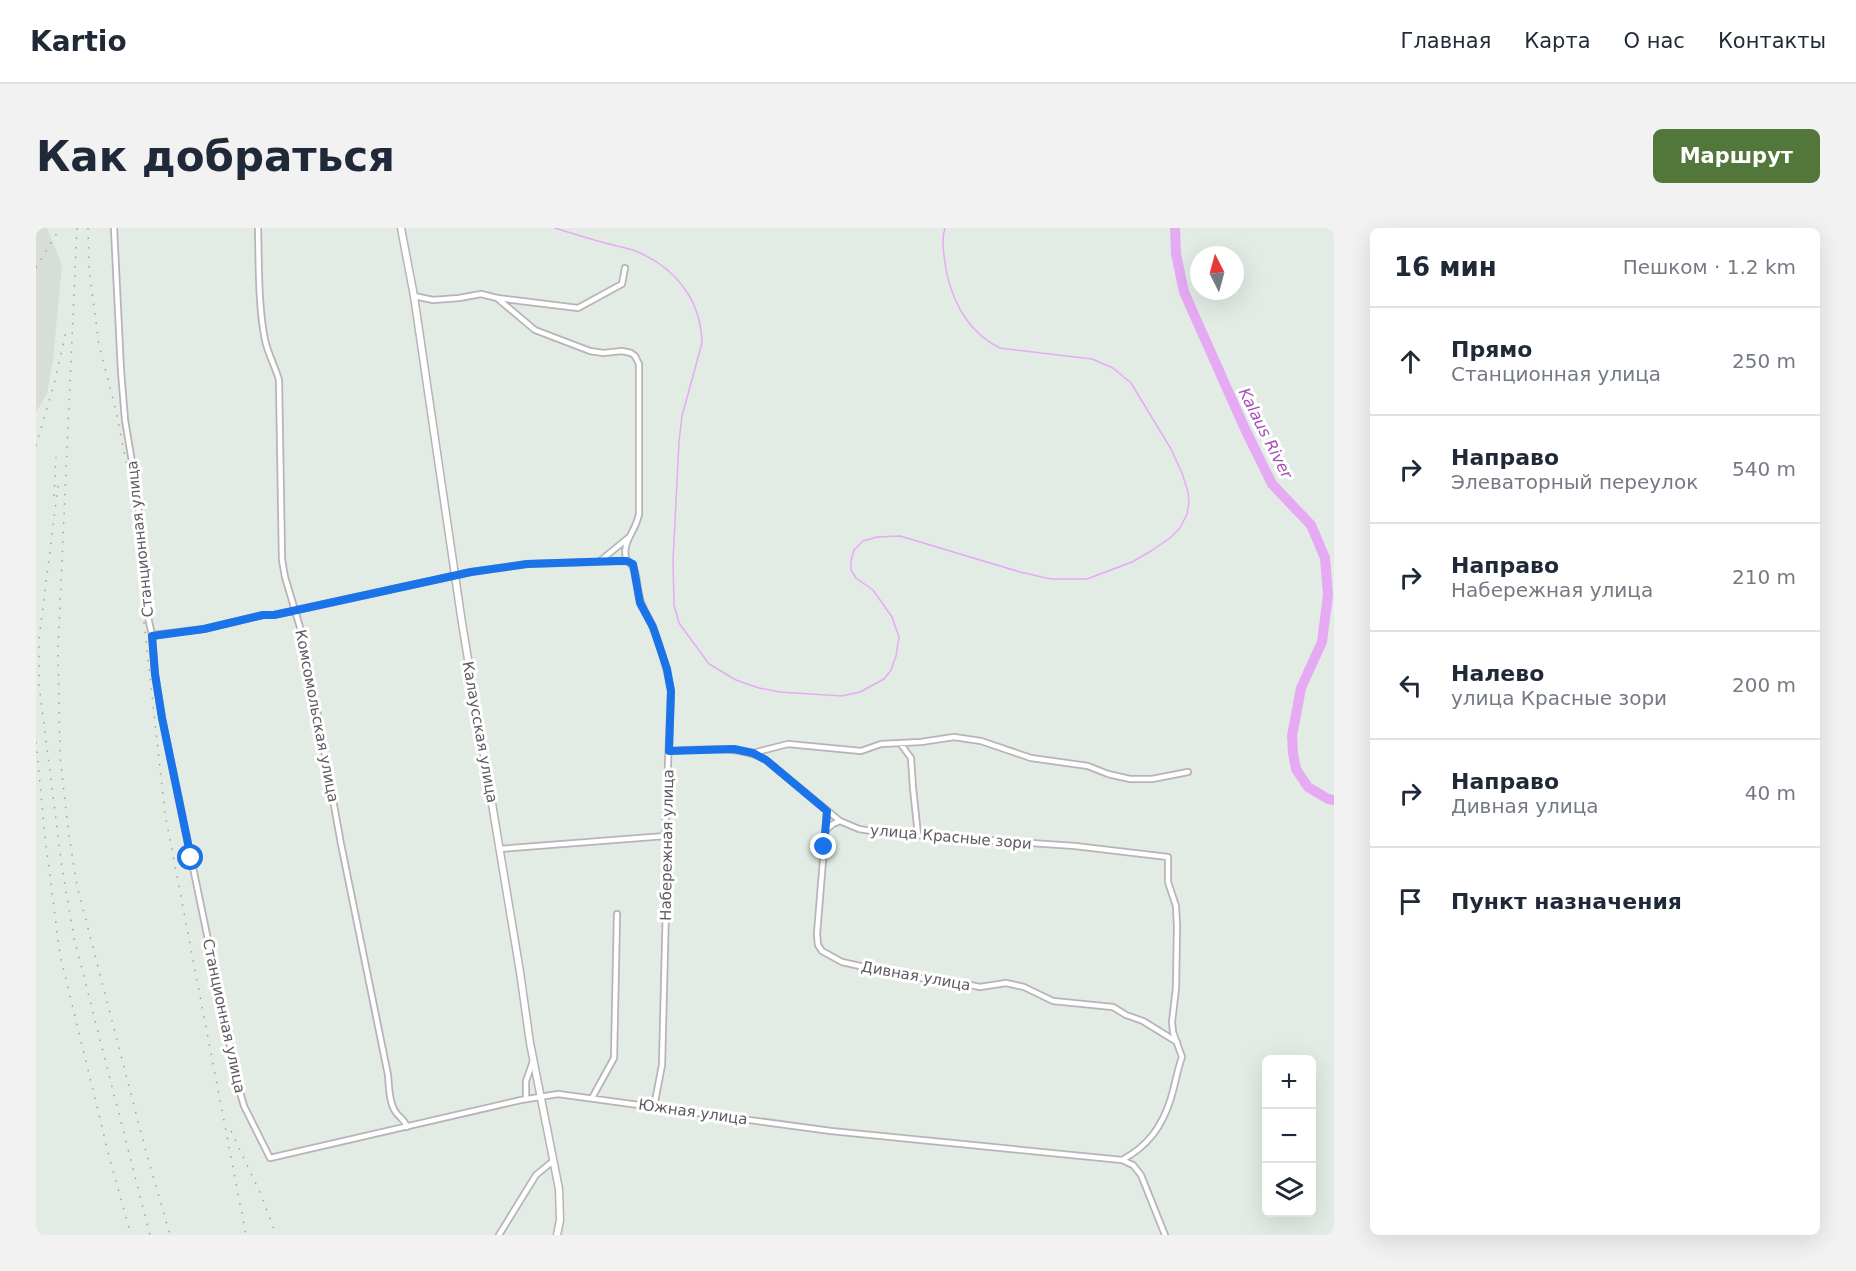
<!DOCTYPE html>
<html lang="ru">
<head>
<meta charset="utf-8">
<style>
  :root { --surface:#fff; --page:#f2f2f3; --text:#1f2937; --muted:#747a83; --line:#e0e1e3; --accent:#53763b }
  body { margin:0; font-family:"DejaVu Sans",sans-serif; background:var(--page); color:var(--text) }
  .controls { position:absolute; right:18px; bottom:18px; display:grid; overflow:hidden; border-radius:9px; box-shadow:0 6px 24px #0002 }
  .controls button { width:54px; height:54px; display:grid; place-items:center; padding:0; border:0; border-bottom:2px solid var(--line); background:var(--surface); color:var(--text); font:30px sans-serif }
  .compass { position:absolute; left:1154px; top:18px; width:54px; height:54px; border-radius:50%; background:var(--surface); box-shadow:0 6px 24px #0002; rotate:354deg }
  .stop { position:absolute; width:18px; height:18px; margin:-14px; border:4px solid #1a73e8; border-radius:50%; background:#fff }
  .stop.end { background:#1a73e8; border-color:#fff; box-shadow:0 2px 6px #0008 }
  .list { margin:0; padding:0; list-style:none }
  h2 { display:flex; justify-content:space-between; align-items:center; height:78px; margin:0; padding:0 24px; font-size:26px }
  h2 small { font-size:20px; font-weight:400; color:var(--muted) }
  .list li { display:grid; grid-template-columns:39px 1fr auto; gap:18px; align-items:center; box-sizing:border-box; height:108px; padding:0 24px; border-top:2px solid var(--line) }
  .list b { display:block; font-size:22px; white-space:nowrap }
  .list p { margin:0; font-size:20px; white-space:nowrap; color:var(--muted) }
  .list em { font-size:20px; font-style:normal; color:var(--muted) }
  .icon { flex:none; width:33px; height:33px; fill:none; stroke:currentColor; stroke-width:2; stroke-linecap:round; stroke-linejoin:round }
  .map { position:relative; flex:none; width:1298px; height:1007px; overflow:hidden; border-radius:9px }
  header { display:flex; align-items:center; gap:36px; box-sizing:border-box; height:84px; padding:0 30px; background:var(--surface); border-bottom:2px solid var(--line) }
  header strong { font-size:28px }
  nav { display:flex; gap:33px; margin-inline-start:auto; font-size:21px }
  .intro { display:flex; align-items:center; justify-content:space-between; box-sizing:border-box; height:144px; padding:0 36px }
  h1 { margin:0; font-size:42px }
  .button { padding:15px 27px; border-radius:9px; background:var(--accent); color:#fff; font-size:21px; font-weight:700 }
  main { display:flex; gap:36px; padding:0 36px }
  aside { flex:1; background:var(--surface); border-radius:9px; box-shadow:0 6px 24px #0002 }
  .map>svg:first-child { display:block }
  .industrial { fill:#d7ddd7 }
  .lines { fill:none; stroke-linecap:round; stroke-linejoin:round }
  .stream { stroke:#e6aaf4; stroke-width:1.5 }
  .river { stroke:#e6aaf4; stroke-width:10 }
  .minor-casing { stroke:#b8b3b8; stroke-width:8 }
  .tertiary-casing { stroke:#b8b3b8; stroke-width:9 }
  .minor { stroke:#fff; stroke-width:4.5 }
  .tertiary { stroke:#fff; stroke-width:6 }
  .rail { stroke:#a2a0a2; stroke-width:1.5; stroke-dasharray:1.5 8; stroke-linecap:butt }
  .route { stroke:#1a73e8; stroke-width:8 }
  .labels { text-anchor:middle; stroke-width:6; stroke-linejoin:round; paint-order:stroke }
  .street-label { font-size:15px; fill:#615b61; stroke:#fff }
  .water-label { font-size:16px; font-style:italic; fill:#a950b4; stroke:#fff }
</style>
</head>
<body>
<header>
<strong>Kartio</strong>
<nav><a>Главная</a><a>Карта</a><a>О нас</a><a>Контакты</a></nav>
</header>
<div class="intro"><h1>Как добраться</h1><a class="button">Маршрут</a></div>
<main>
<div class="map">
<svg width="1298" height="1007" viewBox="0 0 1298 1007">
  <rect width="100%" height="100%" fill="#e2ece4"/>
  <!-- industrial -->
  <path class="industrial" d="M 0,0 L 11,0 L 26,37 L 17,132 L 11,166 L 0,184 Z"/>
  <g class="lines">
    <!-- stream -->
    <path class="stream" d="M 519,0 C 538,6 557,12 577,17 C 586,19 596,21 604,25 C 642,42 665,74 666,115 L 646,188 L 643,214 L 637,333 L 638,377 L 643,395 L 673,436 L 700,452 L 723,460 L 744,464 L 806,468 L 824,464 L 848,451 L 855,442 L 860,428 L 863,409 L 856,389 L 837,362 L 820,350 L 815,342 L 815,333 L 818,322 L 827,313 L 841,309 L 864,308 L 984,344 L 1015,351 L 1051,351 L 1096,334 L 1115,323 L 1134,310 L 1144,300 L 1151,286 L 1153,274 L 1152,264 L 1146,245 L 1135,221 L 1095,155 L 1077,140 L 1056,131 L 964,120 C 929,103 912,66 908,28 C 907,18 906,10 909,0"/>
    <!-- river -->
    <path class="river" d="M 1139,0 L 1140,26 L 1148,64 L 1209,201 L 1236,256 L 1275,297 L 1289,330 L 1292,367 L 1286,414 L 1265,460 L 1256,508 L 1257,525 L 1260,541 L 1272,559 L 1292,571 L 1298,572"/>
    <defs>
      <path id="minor" d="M 78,0 L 85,143 L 89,192 L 101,264 L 112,389 L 116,407 L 119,446 L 126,490 L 203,861 L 208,878 L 234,930 L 485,872 L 522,866 L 795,903 L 1086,932 L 1097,937 L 1105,947 L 1129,1007
        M 222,0 C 223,36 222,77 229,112 C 232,126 239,138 243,152 L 246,332 L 249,349 L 269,416 L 305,616 L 352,847 C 353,858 353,874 359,883 C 363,890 368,890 371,899
        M 378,68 L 397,72 L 423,70 L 445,66 L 461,70 L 542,80 L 586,56 L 589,40
        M 461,70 L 499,102 L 554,123 L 567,125 L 586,123 L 595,125 L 599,128 L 603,136 L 603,286 C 600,304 584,315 591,333 C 602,339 600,355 603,366 C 605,379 613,389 617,400 C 626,421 631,442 635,463 L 629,608 L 631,640 L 626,837 L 618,879
        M 564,333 L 592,310
        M 116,407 L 168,401 L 227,387 L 238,387 L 435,344 L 491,336 L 591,333
        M 864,515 L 875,530 L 877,560 L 882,607
        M 633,523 C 666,522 701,516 730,532 L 804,593 L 823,601 L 848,605 L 1039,618 L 1132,629 L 1132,654 L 1140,678 L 1141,699 L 1140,760 L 1136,794 L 1137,804 L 1146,829 C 1141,843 1139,857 1135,870 C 1126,899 1112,918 1086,932
        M 717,525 L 752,516 L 825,523 L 845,516 L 885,514 L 918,509 L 945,513 L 995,530 L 1052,538 L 1072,546 L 1094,551 L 1116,551 L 1152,544
        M 791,583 L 781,706 L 782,717 L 786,723 L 806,734 L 877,750 L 904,751 L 944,759 L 970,755 L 988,759 L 1017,773 L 1077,779 L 1090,787 L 1107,793 L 1141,814
        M 790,602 L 797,596 L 804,593
        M 463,621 L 629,608
        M 556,870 L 578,830 L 581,686
        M 490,871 L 490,853 L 497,833
        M 463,1007 L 500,947 L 517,933"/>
      <path id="tertiary" d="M 365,0 L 378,68 L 426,395 L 484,744 L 494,815 L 523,961 L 524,992 L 521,1007"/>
    </defs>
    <!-- minor casing -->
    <use href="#minor" class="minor-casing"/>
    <!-- tertiary casing -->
    <use href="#tertiary" class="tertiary-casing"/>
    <!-- minor -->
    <use href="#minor" class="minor"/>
    <!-- tertiary -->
    <use href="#tertiary" class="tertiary"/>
    <!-- rail -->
    <path class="rail" d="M 41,0 L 22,421 L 24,528 L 32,601 L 41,658 L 109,920 L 134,1007
      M 52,0 L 53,41 L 63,117 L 80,183 L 91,239 L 129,586 L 210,1007
      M 0,40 L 24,0
      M 0,218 L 20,149 L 31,99
      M 22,258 L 3,411 L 3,457 L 10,512 L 26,640 L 38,710 L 114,1007
      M 18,268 L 20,229
      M 0,514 L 9,609 L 24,727 L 74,932 L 95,1007
      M 195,903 L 226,969 L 240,1007"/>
  </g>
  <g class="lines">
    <!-- route -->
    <path class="route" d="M 155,630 L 126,490 L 119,446 L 116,408 L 168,401 L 227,387 L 238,387 L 435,344 L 491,336 L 580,333 L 591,333 L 597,336 L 604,375 L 617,399 L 631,441 L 635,463 L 633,523 L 698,521 L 717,525 L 730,532 L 791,583 L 788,619"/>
  </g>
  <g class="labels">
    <!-- street labels -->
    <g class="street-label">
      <text transform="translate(104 311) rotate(-96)" y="5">Станционная улица</text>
      <text transform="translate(281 488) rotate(79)" y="5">Комсомольская улица</text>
      <text transform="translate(444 504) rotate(80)" y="5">Калаусская улица</text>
      <text transform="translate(915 609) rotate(5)" y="5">улица Красные зори</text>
      <text transform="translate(631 617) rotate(-89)" y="5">Набережная улица</text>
      <text transform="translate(880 748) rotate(10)" y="5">Дивная улица</text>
      <text transform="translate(188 788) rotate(78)" y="5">Станционная улица</text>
      <text transform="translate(657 884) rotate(8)" y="5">Южная улица</text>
    </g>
    <!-- water labels -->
    <g class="water-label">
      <text transform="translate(1230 205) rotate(63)" y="6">Kalaus River</text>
    </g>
  </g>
</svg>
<div class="controls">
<button>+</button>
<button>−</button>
<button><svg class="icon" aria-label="layers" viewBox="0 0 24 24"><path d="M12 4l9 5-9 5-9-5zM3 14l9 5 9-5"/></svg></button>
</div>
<svg class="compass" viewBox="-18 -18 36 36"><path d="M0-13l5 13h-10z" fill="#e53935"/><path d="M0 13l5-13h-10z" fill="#747a83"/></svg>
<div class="stop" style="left:155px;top:630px"></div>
<div class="stop end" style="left:788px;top:619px"></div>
</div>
<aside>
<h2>16 мин<small>Пешком · 1.2 km</small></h2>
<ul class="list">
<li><svg class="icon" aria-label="ahead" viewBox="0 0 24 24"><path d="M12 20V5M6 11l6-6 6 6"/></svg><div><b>Прямо</b><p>Станционная улица</p></div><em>250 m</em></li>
<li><svg class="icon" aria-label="right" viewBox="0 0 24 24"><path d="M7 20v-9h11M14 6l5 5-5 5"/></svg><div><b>Направо</b><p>Элеваторный переулок</p></div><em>540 m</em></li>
<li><svg class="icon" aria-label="right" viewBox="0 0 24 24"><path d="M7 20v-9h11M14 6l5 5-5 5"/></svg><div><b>Направо</b><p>Набережная улица</p></div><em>210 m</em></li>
<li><svg class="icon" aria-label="left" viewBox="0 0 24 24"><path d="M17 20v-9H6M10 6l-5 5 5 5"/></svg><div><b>Налево</b><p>улица Красные зори</p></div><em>200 m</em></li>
<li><svg class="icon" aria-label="right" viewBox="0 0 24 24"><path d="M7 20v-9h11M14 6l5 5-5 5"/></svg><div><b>Направо</b><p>Дивная улица</p></div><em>40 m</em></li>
<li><svg class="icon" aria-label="arrive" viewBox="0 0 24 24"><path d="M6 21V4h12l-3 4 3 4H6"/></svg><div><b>Пункт назначения</b></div></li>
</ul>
</aside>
</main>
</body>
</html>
